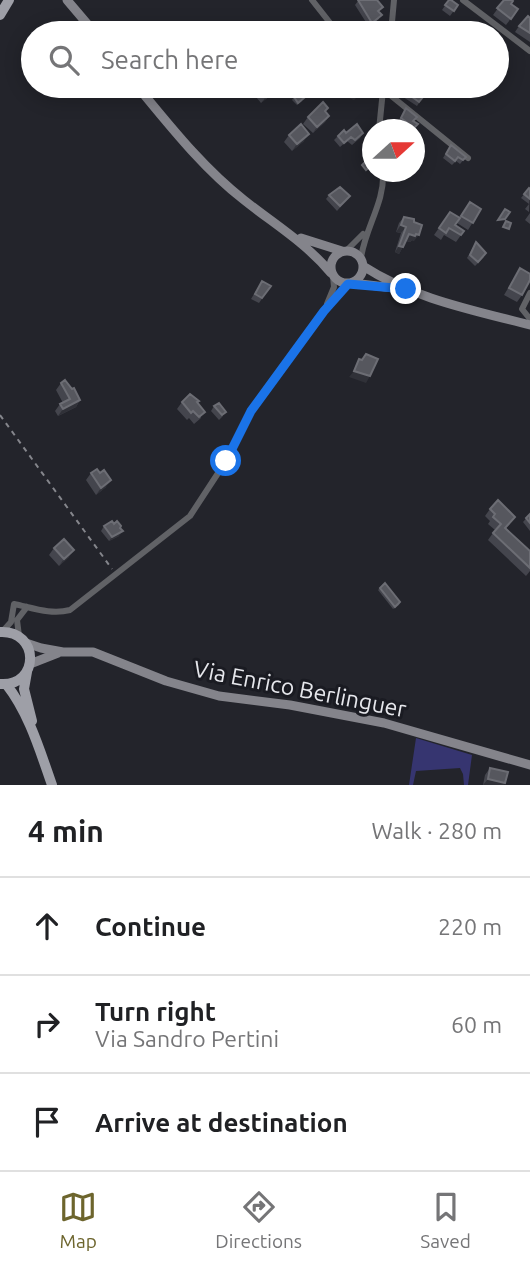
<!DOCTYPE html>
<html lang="en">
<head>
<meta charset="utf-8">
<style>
  :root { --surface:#fff; --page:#f2f2f2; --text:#202124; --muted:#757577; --line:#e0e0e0; --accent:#6d652d }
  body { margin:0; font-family:Ubuntu,sans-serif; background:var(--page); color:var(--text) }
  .compass { position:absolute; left:362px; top:119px; width:63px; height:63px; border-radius:50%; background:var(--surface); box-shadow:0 4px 18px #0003; rotate:69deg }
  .stop { position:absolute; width:21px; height:21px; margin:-16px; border:5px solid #1a73e8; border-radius:50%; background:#fff }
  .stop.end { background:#1a73e8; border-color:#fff; box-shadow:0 2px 7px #0008 }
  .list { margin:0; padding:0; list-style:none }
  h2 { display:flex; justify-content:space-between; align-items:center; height:91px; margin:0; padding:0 28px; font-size:30px }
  h2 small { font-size:23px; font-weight:400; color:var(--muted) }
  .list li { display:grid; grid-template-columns:46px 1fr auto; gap:21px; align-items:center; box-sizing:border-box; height:98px; padding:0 28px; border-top:2px solid var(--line) }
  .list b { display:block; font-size:26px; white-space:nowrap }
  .list p { margin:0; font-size:23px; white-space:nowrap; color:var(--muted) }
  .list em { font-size:23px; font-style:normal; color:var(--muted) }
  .icon { flex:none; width:38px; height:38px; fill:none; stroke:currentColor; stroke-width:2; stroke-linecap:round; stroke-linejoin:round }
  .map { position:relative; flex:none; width:530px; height:785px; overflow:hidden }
  .search { position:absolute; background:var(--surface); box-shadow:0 4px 18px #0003; left:21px; right:21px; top:21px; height:77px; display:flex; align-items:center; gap:18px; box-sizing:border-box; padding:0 24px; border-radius:38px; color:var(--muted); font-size:26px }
  .sheet { height:385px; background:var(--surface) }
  nav { display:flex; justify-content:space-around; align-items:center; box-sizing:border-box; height:98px; border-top:2px solid var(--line); background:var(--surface); font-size:19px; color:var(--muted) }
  nav a { display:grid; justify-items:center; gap:4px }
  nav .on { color:var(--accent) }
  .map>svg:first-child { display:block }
  .green { fill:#363570 }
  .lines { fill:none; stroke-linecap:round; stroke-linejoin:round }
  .path { stroke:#85868c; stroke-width:2; stroke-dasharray:5 5; stroke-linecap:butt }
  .street { stroke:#616266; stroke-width:6 }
  .secondary { stroke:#84848b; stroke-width:9 }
  .primary { stroke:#9e9fa7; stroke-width:10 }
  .wall { fill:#44454d }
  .shaded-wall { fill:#303138 }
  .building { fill:#56575e; stroke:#6c6d74; stroke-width:2 }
  .route { stroke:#1a73e8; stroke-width:9 }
  .labels { text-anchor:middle; stroke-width:6; stroke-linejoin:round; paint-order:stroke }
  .street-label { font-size:23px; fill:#e6e7ec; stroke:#1a1b22 }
</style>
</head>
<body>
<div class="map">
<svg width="530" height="785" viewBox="0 0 530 785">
  <rect width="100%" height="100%" fill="#23242b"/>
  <!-- green -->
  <path class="green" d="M 416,738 L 472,755 L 468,785 L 464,785 L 463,774 L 460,768 L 416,771 L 413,785 L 409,785 Z"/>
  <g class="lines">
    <!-- path -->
    <path class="path" d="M 0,415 L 112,569"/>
    <!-- street -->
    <path class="street" d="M 312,0 L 338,33
      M 463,0 L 530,51
      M 391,33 L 394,0
      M 379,86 L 468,158
      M 379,130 L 383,90
      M 347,250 L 363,234
      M 361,258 C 365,228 385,202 383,172
      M 530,293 L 522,309 L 530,319
      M 327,304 L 334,287 L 333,276
      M 2,632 L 11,622 L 14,604 C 33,608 51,615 70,610 L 190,516 L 226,461 L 251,411 L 324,311 L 348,284
      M 19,636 L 17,620 L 27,607"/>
    <!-- secondary -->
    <path class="secondary" d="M 67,0 L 95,33
      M 137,86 C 170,126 203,168 244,200 C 274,224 306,243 331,273
      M 301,238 L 342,251
      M331 267a16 16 0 1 1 32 0a16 16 0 1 1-32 0Z
      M 363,266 C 414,299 473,310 530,325
      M 352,283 L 394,288
      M 26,643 L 41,648 L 63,652 L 93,652 L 166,681 L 219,696 L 290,705 L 384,723 L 530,765
      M 30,664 L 58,653"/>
    <!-- primary -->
    <path class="primary" d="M 0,15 L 9,0
      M 0,632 C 40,630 40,686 1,684
      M 27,672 L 24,689 L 32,721
      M 6,684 C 29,713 40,751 52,785"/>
  </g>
  <!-- wall -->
  <path class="wall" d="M 357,0 L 377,0 L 379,12 L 379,19 L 369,27 L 355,5 L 358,1 Z
    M 449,0 L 458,5 L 450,16 L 442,10 Z
    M 504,0 L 518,9 L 506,25 L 493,15 Z
    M 530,18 L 530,42 L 515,32 L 519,26 Z
    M 247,86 L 274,86 L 272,94 L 261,103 Z
    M 308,86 L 319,86 L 313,91 Z
    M 397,86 L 423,97 L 417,106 L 394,91 Z
    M 294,97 L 302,101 L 297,105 L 292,100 Z
    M 406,108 L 413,121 L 418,124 L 414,130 L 407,130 L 398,122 Z
    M 325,111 L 329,116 L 325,122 L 313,133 L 303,124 L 308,117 Z
    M 346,133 L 363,133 L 360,138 L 352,145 L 347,141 L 340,147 L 334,140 L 338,136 Z
    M 289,135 L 304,141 L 292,151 L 284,142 Z
    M 451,145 L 466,157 L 460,164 L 456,161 L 452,165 L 443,158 Z
    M 529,188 L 530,189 L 529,212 L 525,209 L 529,204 L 521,198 Z
    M 329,195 L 350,196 L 337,211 L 326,199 Z
    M 470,202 L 481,209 L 468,230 L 457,223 L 455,225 L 464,231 L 456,242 L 444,235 L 441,240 L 434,235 L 450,212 L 459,218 Z
    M 530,213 L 530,224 L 525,220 Z
    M 404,217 L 414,241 L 412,240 L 410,242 L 406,241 L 399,254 L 395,252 L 401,233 L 396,232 L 399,223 Z
    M 476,242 L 484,257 L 475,266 L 467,258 Z
    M 520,268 L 522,295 L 517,302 L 504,295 Z
    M 262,281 L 271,286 L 259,303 L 251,299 Z
    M 61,383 L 80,400 L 76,407 L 58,416 L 55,411 L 60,404 L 63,403 L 56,390 Z
    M 182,402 L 198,403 L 201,418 L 194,424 L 189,418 L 187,420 L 177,409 Z
    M 214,406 L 223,416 L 219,420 L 211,411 Z
    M 91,473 L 106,487 L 96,495 L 86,480 Z
    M 490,509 L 510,524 L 506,528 L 530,551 L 530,571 L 526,576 L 488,540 L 495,530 L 488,524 L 490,521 L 485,516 Z
    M 530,514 L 530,531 L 523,522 Z
    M 114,524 L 120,528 L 119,536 L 109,541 L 101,531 L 104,526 Z
    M 54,548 L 69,557 L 59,566 L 49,555 Z
    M 380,588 L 400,602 L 399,605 L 393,609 L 378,590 Z
    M 490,768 L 505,783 L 504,785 L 483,785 L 485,775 Z"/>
  <!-- shaded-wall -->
  <path class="shaded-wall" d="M 368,86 L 354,100 L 337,93 L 340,88 Z
    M 276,88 L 272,94 L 261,103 L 266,97 Z
    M 329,116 L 325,122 L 313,133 L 317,127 Z
    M 309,134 L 304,141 L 292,151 L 297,144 Z
    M 401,225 L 406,227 L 401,233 L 396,232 Z
    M 409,234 L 416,234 L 419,235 L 414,241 L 412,240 L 410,242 L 404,240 Z
    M 399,246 L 403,247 L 399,254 L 395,252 Z
    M 354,371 L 370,376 L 366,383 L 349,377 Z
    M 80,400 L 76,407 L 58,416 L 63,409 Z
    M 111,480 L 106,487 L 96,495 L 101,488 Z
    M 123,531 L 119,536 L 109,541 L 112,537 Z
    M 74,550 L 69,557 L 59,566 L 64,559 Z
    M 488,779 L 505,783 L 504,785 L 483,785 Z"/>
  <!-- building -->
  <path class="building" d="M 358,0 L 377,0 L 383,7 L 378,11 L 382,15 L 372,23 Z
    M 449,0 L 451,0 L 458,5 L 454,11 L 445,5 Z
    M 504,0 L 512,0 L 513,1 L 511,4 L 518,9 L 511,19 L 497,8 Z
    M 528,16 L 530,18 L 530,33 L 519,26 Z
    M 256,86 L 274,86 L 276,88 L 266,97 Z
    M 343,86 L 367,86 L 358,95 L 340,88 Z
    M 397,86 L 407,86 L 423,97 L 419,102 Z
    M 299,93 L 304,98 L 298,103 L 294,97 Z
    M 323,102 L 328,108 L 325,111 L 329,116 L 317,127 L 308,117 Z
    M 406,108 L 417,117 L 413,121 L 418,124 L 414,128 L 401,118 Z
    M 301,124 L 309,134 L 297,144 L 289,135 Z
    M 357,124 L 363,133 L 355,140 L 351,137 L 344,143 L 338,136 L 344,130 L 346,133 Z
    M 451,145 L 466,157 L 463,160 L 458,157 L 455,161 L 446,154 Z
    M 367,160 L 371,166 L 366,170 L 362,165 Z
    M 340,187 L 350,196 L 340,206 L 329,195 Z
    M 529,188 L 530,189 L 530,199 L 524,194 Z
    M 470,202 L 481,209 L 473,223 L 461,216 Z
    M 505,209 L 510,212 L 505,219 L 498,220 Z
    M 450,212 L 460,218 L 455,225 L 464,231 L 461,235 L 449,228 L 446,233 L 439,228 Z
    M 404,217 L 414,219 L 414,222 L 422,225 L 419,235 L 416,234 L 415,236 L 409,234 L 403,247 L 399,246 L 406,227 L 401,225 Z
    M 506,221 L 511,223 L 509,229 L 503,227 Z
    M 476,242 L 486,253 L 478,262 L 470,255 Z
    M 520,268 L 530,274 L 530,280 L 522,295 L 509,288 Z
    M 262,281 L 271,286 L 262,298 L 255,294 Z
    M 366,354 L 378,359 L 370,376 L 354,371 L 359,359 L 362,360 Z
    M 65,380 L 72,389 L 74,388 L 80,400 L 63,409 L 60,404 L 70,399 L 61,383 Z
    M 190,394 L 199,401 L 197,402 L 205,412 L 199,417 L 193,411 L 191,413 L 182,402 Z
    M 219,403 L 226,412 L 222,415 L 214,406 Z
    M 97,469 L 100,473 L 104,470 L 111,480 L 101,488 L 91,473 Z
    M 498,500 L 515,517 L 505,528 L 530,551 L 530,568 L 493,533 L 501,524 L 493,517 L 495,514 L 490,509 Z
    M 530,514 L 530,523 L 526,518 Z
    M 112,521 L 114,524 L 117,521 L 121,526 L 120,528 L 123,531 L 112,537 L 104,526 Z
    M 64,539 L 74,550 L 64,559 L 54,548 Z
    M 385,583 L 400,602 L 395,607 L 380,588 Z
    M 490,768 L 508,772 L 505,783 L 488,779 Z"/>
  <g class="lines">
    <!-- route -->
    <path class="route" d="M 226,461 L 251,411 L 324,311 L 348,284 L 406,289"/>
  </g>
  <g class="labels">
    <!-- street labels -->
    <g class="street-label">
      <text transform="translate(300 689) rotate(11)" y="8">Via Enrico Berlinguer</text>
    </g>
  </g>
</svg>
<svg class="compass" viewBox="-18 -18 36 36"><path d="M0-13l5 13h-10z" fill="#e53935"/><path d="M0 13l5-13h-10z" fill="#757577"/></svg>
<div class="stop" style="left:226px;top:461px"></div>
<div class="stop end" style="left:406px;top:289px"></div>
<div class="search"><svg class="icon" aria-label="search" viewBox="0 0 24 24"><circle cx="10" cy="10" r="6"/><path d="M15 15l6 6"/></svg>Search here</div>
</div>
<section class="sheet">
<h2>4 min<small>Walk · 280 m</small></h2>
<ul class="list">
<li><svg class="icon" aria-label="ahead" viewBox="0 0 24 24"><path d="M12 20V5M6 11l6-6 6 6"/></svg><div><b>Continue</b></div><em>220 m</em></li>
<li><svg class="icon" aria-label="right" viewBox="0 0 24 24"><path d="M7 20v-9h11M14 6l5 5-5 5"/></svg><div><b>Turn right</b><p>Via Sandro Pertini</p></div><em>60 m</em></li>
<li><svg class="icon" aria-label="arrive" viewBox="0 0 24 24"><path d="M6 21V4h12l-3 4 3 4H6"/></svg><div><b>Arrive at destination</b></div></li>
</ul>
</section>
<nav>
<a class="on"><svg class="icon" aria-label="map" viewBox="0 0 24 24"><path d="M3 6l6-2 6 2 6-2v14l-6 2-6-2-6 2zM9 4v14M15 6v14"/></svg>Map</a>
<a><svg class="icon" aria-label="directions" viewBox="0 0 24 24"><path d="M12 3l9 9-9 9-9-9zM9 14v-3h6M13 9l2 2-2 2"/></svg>Directions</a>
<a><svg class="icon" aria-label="saved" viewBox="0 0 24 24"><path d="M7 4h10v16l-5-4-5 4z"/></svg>Saved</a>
</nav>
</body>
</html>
